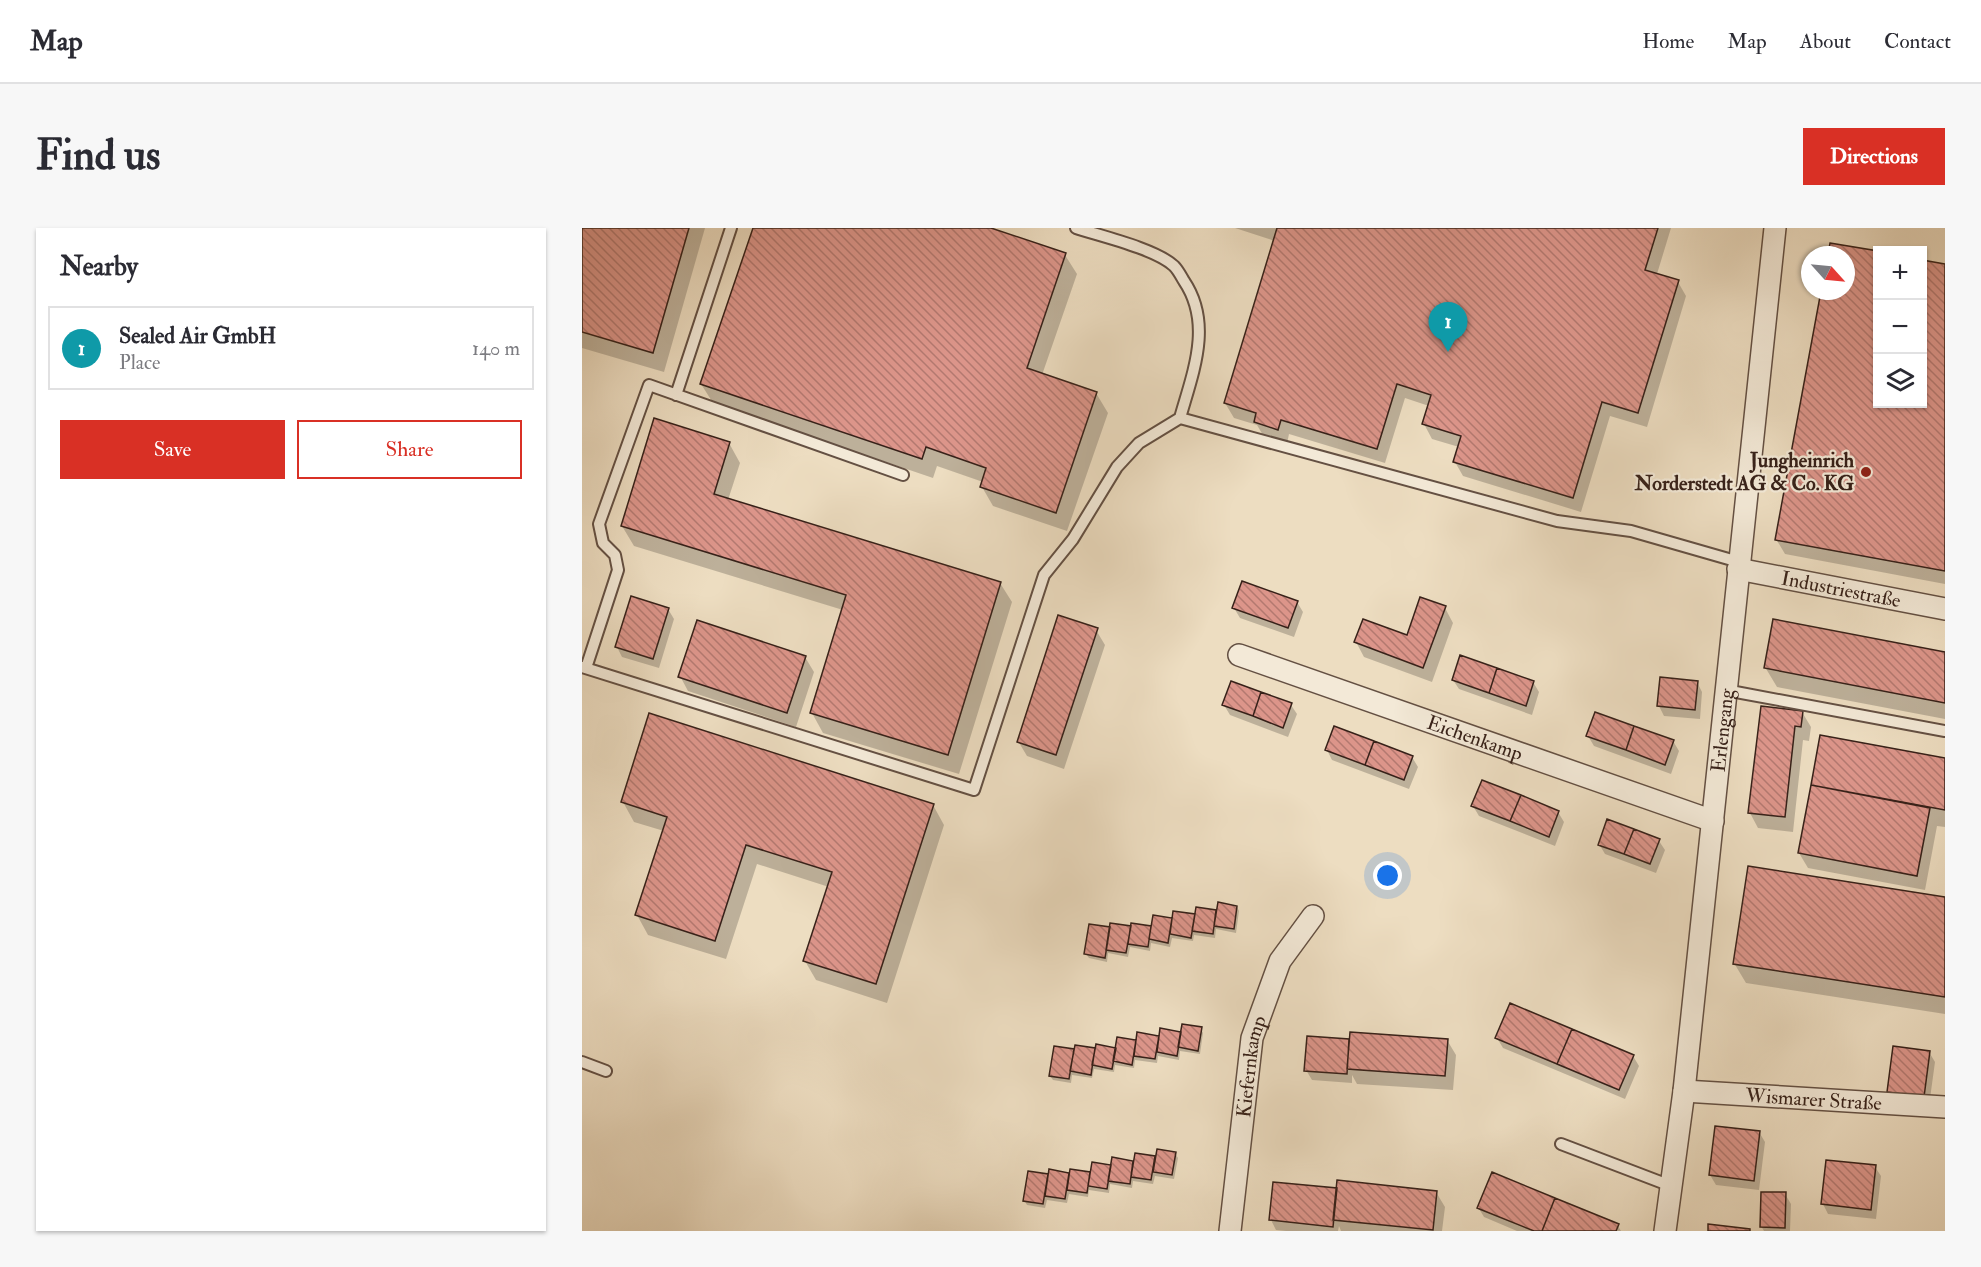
<!DOCTYPE html>
<html lang="en">
<head>
<meta charset="utf-8">
<style>
  :root { --surface:#fff; --page:#f7f7f7; --text:#2b2b33; --muted:#7c7c81; --line:#e1e1e2; --accent:#d93025 }
  body { margin:0; font-family:"IM FELL Double Pica",serif; background:var(--page); color:var(--text) }
  .controls { position:absolute; right:18px; top:18px; display:grid; overflow:hidden; border-radius:0px; box-shadow:0 2px 4px #0004 }
  .controls button { width:54px; height:54px; display:grid; place-items:center; padding:0; border:0; border-bottom:2px solid var(--line); background:var(--surface); color:var(--text); font:30px sans-serif }
  .compass { position:absolute; left:1219px; top:18px; width:54px; height:54px; border-radius:50%; background:var(--surface); box-shadow:0 2px 4px #0004; rotate:117deg }
  .you { position:absolute; left:806px; top:648px; width:21px; height:21px; margin:-15px; border:4px solid #fff; border-radius:50%; background:#1a73e8; box-shadow:0 0 0 9px #1a73e833 }
  .badge { display:grid; place-items:center; width:39px; height:39px; border-radius:50%; background:var(--accent); color:#fff; font-size:20px; font-weight:700 }
  .pin { position:absolute; translate:-50% -50px; filter:drop-shadow(0 2px 3px #0008) }
  .pin::after { content:''; position:absolute; top:32px; width:21px; height:18px; background:inherit; clip-path:polygon(0 0,100% 0,50% 100%) }
  .list { margin:0; padding:0; list-style:none }
  h2 { display:flex; justify-content:space-between; align-items:center; height:78px; margin:0; padding:0 24px; font-size:26px }
  h2 small { font-size:20px; font-weight:400; color:var(--muted) }
  .list li { display:grid; grid-template-columns:39px 1fr auto; gap:18px; align-items:center; box-sizing:border-box; height:84px; margin:0 12px 12px; padding:0 12px; border:2px solid var(--line); border-radius:0px }
  .list b { display:block; font-size:22px; white-space:nowrap }
  .list p { margin:0; font-size:20px; white-space:nowrap; color:var(--muted) }
  .list em { font-size:20px; font-style:normal; color:var(--muted) }
  .actions { display:flex; gap:12px; padding:18px 24px }
  .actions a { flex:1; padding:14px 0; border:2px solid var(--accent); border-radius:0px; text-align:center; font-size:21px; color:var(--accent) }
  .actions .main { background:var(--accent); color:#fff }
  .icon { flex:none; width:33px; height:33px; fill:none; stroke:currentColor; stroke-width:2; stroke-linecap:round; stroke-linejoin:round }
  .map { position:relative; flex:none; width:1363px; height:1003px; overflow:hidden; border-radius:0px }
  header { display:flex; align-items:center; gap:36px; box-sizing:border-box; height:84px; padding:0 30px; background:var(--surface); border-bottom:2px solid var(--line) }
  header strong { font-size:28px }
  nav { display:flex; gap:33px; margin-inline-start:auto; font-size:21px }
  .intro { display:flex; align-items:center; justify-content:space-between; box-sizing:border-box; height:144px; padding:0 36px }
  h1 { margin:0; font-size:42px }
  .button { padding:15px 27px; border-radius:0px; background:var(--accent); color:#fff; font-size:21px; font-weight:700 }
  main { display:flex; gap:36px; padding:0 36px }
  aside { flex:1; background:var(--surface); border-radius:0px; box-shadow:0 2px 4px #0004 }
  .map>svg:first-child { display:block }
  .shadow { fill:#0003 }
  .building { fill:url(#building-back-hatch); stroke:#372119; stroke-width:1.5 }
  .lines { fill:none; stroke-linecap:round; stroke-linejoin:round }
  .service-casing { stroke:#645043; stroke-width:14 }
  .minor-casing { stroke:#645043; stroke-width:24 }
  .service { stroke:#f3e9d7; stroke-width:10 }
  .minor { stroke:#f3e9d7; stroke-width:21 }
  .poi-dot { fill:#8f2418; stroke:#f3e9d7; stroke-width:2 }
  .labels { text-anchor:middle; stroke-width:4.5; stroke-linejoin:round; paint-order:stroke }
  .poi-label { font-size:20px; font-weight:bold; fill:#372119; stroke:#f3e9d7; text-anchor:end }
  .street-label { font-size:20px; fill:#372119; stroke:#f3e9d7 }
</style>
</head>
<body>
<header>
<strong>Map</strong>
<nav><a>Home</a><a>Map</a><a>About</a><a>Contact</a></nav>
</header>
<div class="intro"><h1>Find us</h1><a class="button">Directions</a></div>
<main>
<aside>
<h2>Nearby<small></small></h2>
<ul class="list">
<li><span class="badge" style="background:#0f9aa8">1</span><div><b>Sealed Air GmbH</b><p>Place</p></div><em>140 m</em></li>
</ul>
<div class="actions"><a class="main">Save</a><a>Share</a></div>
</aside>
<div class="map">
<svg width="1363" height="1003" viewBox="0 0 1363 1003">
  <defs>
    <pattern id="building-back-hatch" width="6" height="6" patternUnits="userSpaceOnUse" patternTransform="scale(1.5)"><rect width="6" height="6" fill="#dc958a"/><path d="M-1 5l2 2M0 0l6 6M5-1l2 2" fill="none" stroke="#b37970"/></pattern>
  </defs>
  <rect width="100%" height="100%" fill="#edddc1"/>
  <filter id="stains"><feTurbulence type="fractalNoise" baseFrequency=".00333" numOctaves="4"/><feColorMatrix values="0 0 0 0 .2 0 0 0 0 .09 0 0 0 0 .02 0 0 0 .5 -.17"/></filter>
  <radialGradient id="worn" r=".72"><stop offset=".6" stop-color="#630" stop-opacity="0"/><stop offset="1" stop-color="#630" stop-opacity=".3"/></radialGradient>
  <!-- shadow -->
  <path class="shadow" d="M 0,0 L 123,0 L 82,144 L 0,120 Z
    M 172,0 L 405,0 L 483,27 L 495,46 L 460,147 L 514,165 L 526,185 L 485,303 L 411,278 L 400,259 L 401,254 L 355,238 L 351,250 L 131,175 L 119,156 Z
    M 653,0 L 1089,0 L 1075,46 L 1096,54 L 1104,68 L 1065,199 L 1028,188 L 999,284 L 881,248 L 873,234 L 877,219 L 850,211 L 842,196 L 847,178 L 823,170 L 803,235 L 707,206 L 705,216 L 682,209 L 675,197 L 652,190 L 643,175 L 693,13 Z
    M 1296,25 L 1296,176 L 1340,176 L 1340,34 L 1363,38 L 1363,356 L 1203,326 L 1194,311 L 1241,63 L 1264,63 L 1264,27 L 1248,27 Z
    M 147,215 L 158,235 L 146,272 L 418,355 L 430,374 L 377,546 L 241,505 L 230,485 L 261,382 L 52,318 L 40,298 Z
    M 715,374 L 721,384 L 712,409 L 658,390 L 652,380 Z
    M 863,380 L 871,395 L 850,454 L 782,429 L 774,414 L 826,409 Z
    M 86,381 L 92,391 L 77,440 L 40,429 L 35,419 Z
    M 1192,393 L 1363,426 L 1363,491 L 1195,459 L 1183,439 Z
    M 514,402 L 523,417 L 482,541 L 445,528 L 436,513 Z
    M 223,429 L 232,444 L 214,499 L 106,463 L 98,448 Z
    M 871,452 L 951,454 L 957,464 L 950,487 L 877,461 Z
    M 1115,454 L 1120,464 L 1118,491 L 1082,488 L 1077,478 Z
    M 642,477 L 709,477 L 715,486 L 706,509 L 648,487 Z
    M 1220,484 L 1229,499 L 1227,513 L 1221,512 L 1211,604 L 1176,600 L 1168,585 Z
    M 1006,508 L 1091,513 L 1097,523 L 1089,546 L 1012,518 Z
    M 1239,509 L 1363,532 L 1363,599 L 1355,598 L 1343,662 L 1226,640 L 1217,625 Z
    M 745,522 L 830,529 L 836,539 L 827,561 L 750,532 Z
    M 41,574 L 351,577 L 362,597 L 305,775 L 234,752 L 223,733 L 247,659 L 175,636 L 144,731 L 66,707 L 55,687 L 82,603 L 52,594 Z
    M 891,578 L 976,584 L 982,594 L 973,618 L 897,588 Z
    M 1077,613 L 1083,622 L 1074,645 L 1023,626 L 1017,616 Z
    M 1168,640 L 1363,670 L 1363,786 L 1164,755 L 1152,735 Z
    M 655,679 L 657,683 L 654,705 L 634,701 L 633,710 L 612,707 L 611,713 L 590,710 L 588,719 L 569,715 L 568,723 L 548,719 L 546,729 L 526,725 L 525,734 L 507,730 L 504,726 L 529,701 L 550,700 L 550,696 L 570,700 L 572,689 L 591,692 L 614,688 L 616,680 L 636,684 Z
    M 619,801 L 621,805 L 618,826 L 598,823 L 597,832 L 576,828 L 575,835 L 553,832 L 552,840 L 533,837 L 532,844 L 512,841 L 510,850 L 490,847 L 489,855 L 471,852 L 468,848 L 473,820 L 493,823 L 494,818 L 535,821 L 536,811 L 556,814 L 557,806 L 578,810 Z
    M 726,810 L 865,812 L 874,827 L 871,862 L 775,856 L 770,847 L 770,855 L 730,852 L 724,842 Z
    M 915,810 L 1051,828 L 1057,838 L 1043,871 L 921,820 Z
    M 1347,824 L 1353,834 L 1347,878 L 1312,873 L 1306,864 Z
    M 1177,904 L 1183,914 L 1177,962 L 1134,957 L 1128,947 Z
    M 593,925 L 596,930 L 592,951 L 573,948 L 571,956 L 551,953 L 550,960 L 528,956 L 527,965 L 507,962 L 506,969 L 487,966 L 485,975 L 465,972 L 463,980 L 445,977 L 442,972 L 447,944 L 468,948 L 468,943 L 509,946 L 530,939 L 531,931 L 553,934 L 554,927 L 574,930 Z
    M 1293,939 L 1299,948 L 1294,991 L 1246,986 L 1241,976 Z
    M 756,962 L 854,964 L 863,979 L 860,1003 L 759,1003 L 757,998 L 756,1003 L 704,1003 L 694,1002 L 689,992 Z
    M 1203,966 L 1209,976 L 1208,1003 L 1182,1003 L 1179,998 Z
    M 896,979 L 1036,998 L 1039,1003 L 935,1003 L 902,989 Z"/>
  <!-- building -->
  <path class="building" d="M 0,0 L 107,0 L 71,125 L 0,104 Z
    M 171,0 L 409,0 L 484,25 L 445,140 L 515,164 L 474,285 L 398,259 L 404,240 L 344,219 L 340,231 L 118,156 Z
    M 695,0 L 1076,0 L 1063,42 L 1097,52 L 1056,185 L 1020,174 L 991,270 L 871,234 L 879,208 L 840,196 L 849,167 L 815,156 L 795,221 L 699,192 L 696,202 L 672,194 L 674,185 L 642,175 Z
    M 1248,15 L 1296,23 L 1296,176 L 1340,176 L 1340,32 L 1363,36 L 1363,343 L 1193,312 L 1239,63 L 1264,63 L 1264,27 L 1246,27 Z
    M 72,190 L 148,214 L 132,266 L 419,354 L 366,527 L 228,485 L 264,367 L 39,298 Z
    M 660,353 L 716,373 L 706,400 L 650,380 Z
    M 49,368 L 87,380 L 71,431 L 33,419 Z
    M 838,369 L 864,378 L 841,440 L 772,414 L 781,391 L 825,407 Z
    M 476,387 L 516,400 L 474,527 L 435,514 Z
    M 1191,391 L 1363,424 L 1363,475 L 1182,440 Z
    M 115,392 L 224,428 L 205,485 L 96,449 Z
    M 878,427 L 915,440 L 907,465 L 870,452 Z
    M 915,440 L 952,453 L 944,478 L 907,465 Z
    M 1078,449 L 1116,453 L 1113,482 L 1075,478 Z
    M 649,453 L 679,464 L 671,488 L 640,477 Z
    M 679,464 L 710,475 L 701,500 L 671,488 Z
    M 1179,478 L 1221,483 L 1219,499 L 1213,498 L 1203,589 L 1166,585 Z
    M 1013,484 L 1052,498 L 1044,522 L 1004,508 Z
    M 67,485 L 352,576 L 294,756 L 221,733 L 250,644 L 164,617 L 133,713 L 53,687 L 85,589 L 39,574 Z
    M 752,498 L 792,513 L 783,537 L 743,522 Z
    M 1052,498 L 1092,512 L 1083,537 L 1044,522 Z
    M 1238,507 L 1363,530 L 1363,582 L 1229,557 Z
    M 792,513 L 831,528 L 822,552 L 783,537 Z
    M 900,552 L 939,567 L 928,593 L 889,578 Z
    M 1229,557 L 1348,580 L 1335,648 L 1216,625 Z
    M 939,567 L 977,583 L 967,609 L 928,593 Z
    M 1025,591 L 1052,601 L 1042,626 L 1016,617 Z
    M 1052,601 L 1078,611 L 1068,636 L 1042,626 Z
    M 1166,638 L 1363,669 L 1363,769 L 1151,736 Z
    M 636,674 L 655,678 L 652,701 L 632,698 Z
    M 614,679 L 634,682 L 631,706 L 610,703 Z
    M 591,683 L 613,686 L 609,710 L 588,706 Z
    M 571,687 L 590,690 L 586,715 L 567,711 Z
    M 528,695 L 549,698 L 544,725 L 524,722 Z
    M 549,695 L 569,698 L 566,719 L 546,716 Z
    M 507,696 L 528,699 L 523,730 L 502,726 Z
    M 928,775 L 990,801 L 975,836 L 913,810 Z
    M 600,796 L 620,799 L 616,823 L 596,819 Z
    M 578,800 L 599,804 L 595,828 L 575,824 Z
    M 990,801 L 1052,827 L 1037,862 L 975,836 Z
    M 555,804 L 577,808 L 573,831 L 552,828 Z
    M 768,804 L 866,811 L 863,848 L 765,841 Z
    M 725,808 L 767,811 L 765,846 L 722,843 Z
    M 535,809 L 554,812 L 550,837 L 531,833 Z
    M 514,816 L 534,820 L 530,841 L 510,837 Z
    M 493,817 L 513,820 L 509,847 L 488,843 Z
    M 472,818 L 492,821 L 487,851 L 467,848 Z
    M 1311,818 L 1348,823 L 1342,869 L 1305,864 Z
    M 1133,898 L 1178,903 L 1172,953 L 1127,947 Z
    M 575,921 L 594,924 L 590,947 L 571,944 Z
    M 553,925 L 573,928 L 569,952 L 549,949 Z
    M 530,929 L 551,933 L 548,956 L 526,953 Z
    M 1244,932 L 1294,937 L 1289,982 L 1239,976 Z
    M 510,934 L 529,937 L 525,961 L 506,958 Z
    M 467,941 L 487,945 L 483,971 L 463,968 Z
    M 488,941 L 508,944 L 505,965 L 485,962 Z
    M 446,943 L 466,946 L 461,976 L 441,973 Z
    M 910,944 L 973,970 L 960,1003 L 952,1003 L 895,980 Z
    M 755,952 L 855,963 L 851,1002 L 751,992 Z
    M 691,954 L 755,960 L 751,999 L 687,992 Z
    M 1179,964 L 1204,964 L 1203,1000 L 1178,999 Z
    M 973,970 L 1037,996 L 1034,1003 L 960,1003 Z
    M 1126,996 L 1168,1001 L 1168,1003 L 1126,1003 Z"/>
  <g class="lines">
    <defs>
      <path id="service" d="M 94,167 L 149,0
        M 598,190 L 975,293 L 1049,303 L 1157,334
        M 0,439 L 392,562 L 462,347 L 491,311 L 535,239 L 557,215 L 598,190 C 611,144 631,96 602,53 C 599,48 596,42 592,38 C 574,21 519,8 494,0
        M 4,440 L 36,342 L 33,327 L 21,315 L 17,296 L 67,157 L 321,247
        M 1143,462 L 1363,503
        M 0,834 L 24,843
        M 979,916 L 1089,958"/>
      <g id="minor">
        <path id="s1" d="M 1156,341 L 1363,381"/>
        <path id="s2" d="M 657,427 L 1131,593"/>
        <path id="s3" d="M 1102,863 L 1363,879"/>
        <path id="s4" d="M 648,1003 L 670,810 L 698,733 L 731,688"/>
        <path id="s5" d="M 1083,1003 L 1102,863 L 1193,0"/>
      </g>
    </defs>
    <!-- service casing -->
    <use href="#service" class="service-casing"/>
    <!-- minor casing -->
    <use href="#minor" class="minor-casing"/>
    <!-- service -->
    <use href="#service" class="service"/>
    <!-- minor -->
    <use href="#minor" class="minor"/>
  </g>
  <!-- markers -->
  <circle class="poi-dot" cx="1284" cy="244" r="6"/>
  <g class="labels">
    <!-- poi labels -->
    <g class="poi-label">
      <text x="1272" y="239">Jungheinrich<tspan x="1272" dy="23">Norderstedt AG &amp; Co. KG</tspan></text>
    </g>
    <!-- street labels -->
    <g class="street-label">
      <text dy="7" stroke="none"><textPath href="#s1" startOffset="105">Industriestraße</textPath></text>
      <text dy="7" stroke="none"><textPath href="#s5" startOffset="504">Erlengang</textPath></text>
      <text dy="7" stroke="none"><textPath href="#s2" startOffset="250">Eichenkamp</textPath></text>
      <text dy="7" stroke="none"><textPath href="#s4" startOffset="166">Kiefernkamp</textPath></text>
      <text dy="7" stroke="none"><textPath href="#s3" startOffset="130">Wismarer Straße</textPath></text>
    </g>
  </g>
  <rect width="100%" height="100%" filter="url(#stains)"/>
  <rect width="100%" height="100%" fill="url(#worn)"/>
</svg>
<div class="controls">
<button>+</button>
<button>−</button>
<button><svg class="icon" aria-label="layers" viewBox="0 0 24 24"><path d="M12 4l9 5-9 5-9-5zM3 14l9 5 9-5"/></svg></button>
</div>
<svg class="compass" viewBox="-18 -18 36 36"><path d="M0-13l5 13h-10z" fill="#e53935"/><path d="M0 13l5-13h-10z" fill="#7c7c81"/></svg>
<div class="you"></div>
<div class="pin badge" style="left:866px;top:124px;background:#0f9aa8">1</div>
</div>
</main>
</body>
</html>
